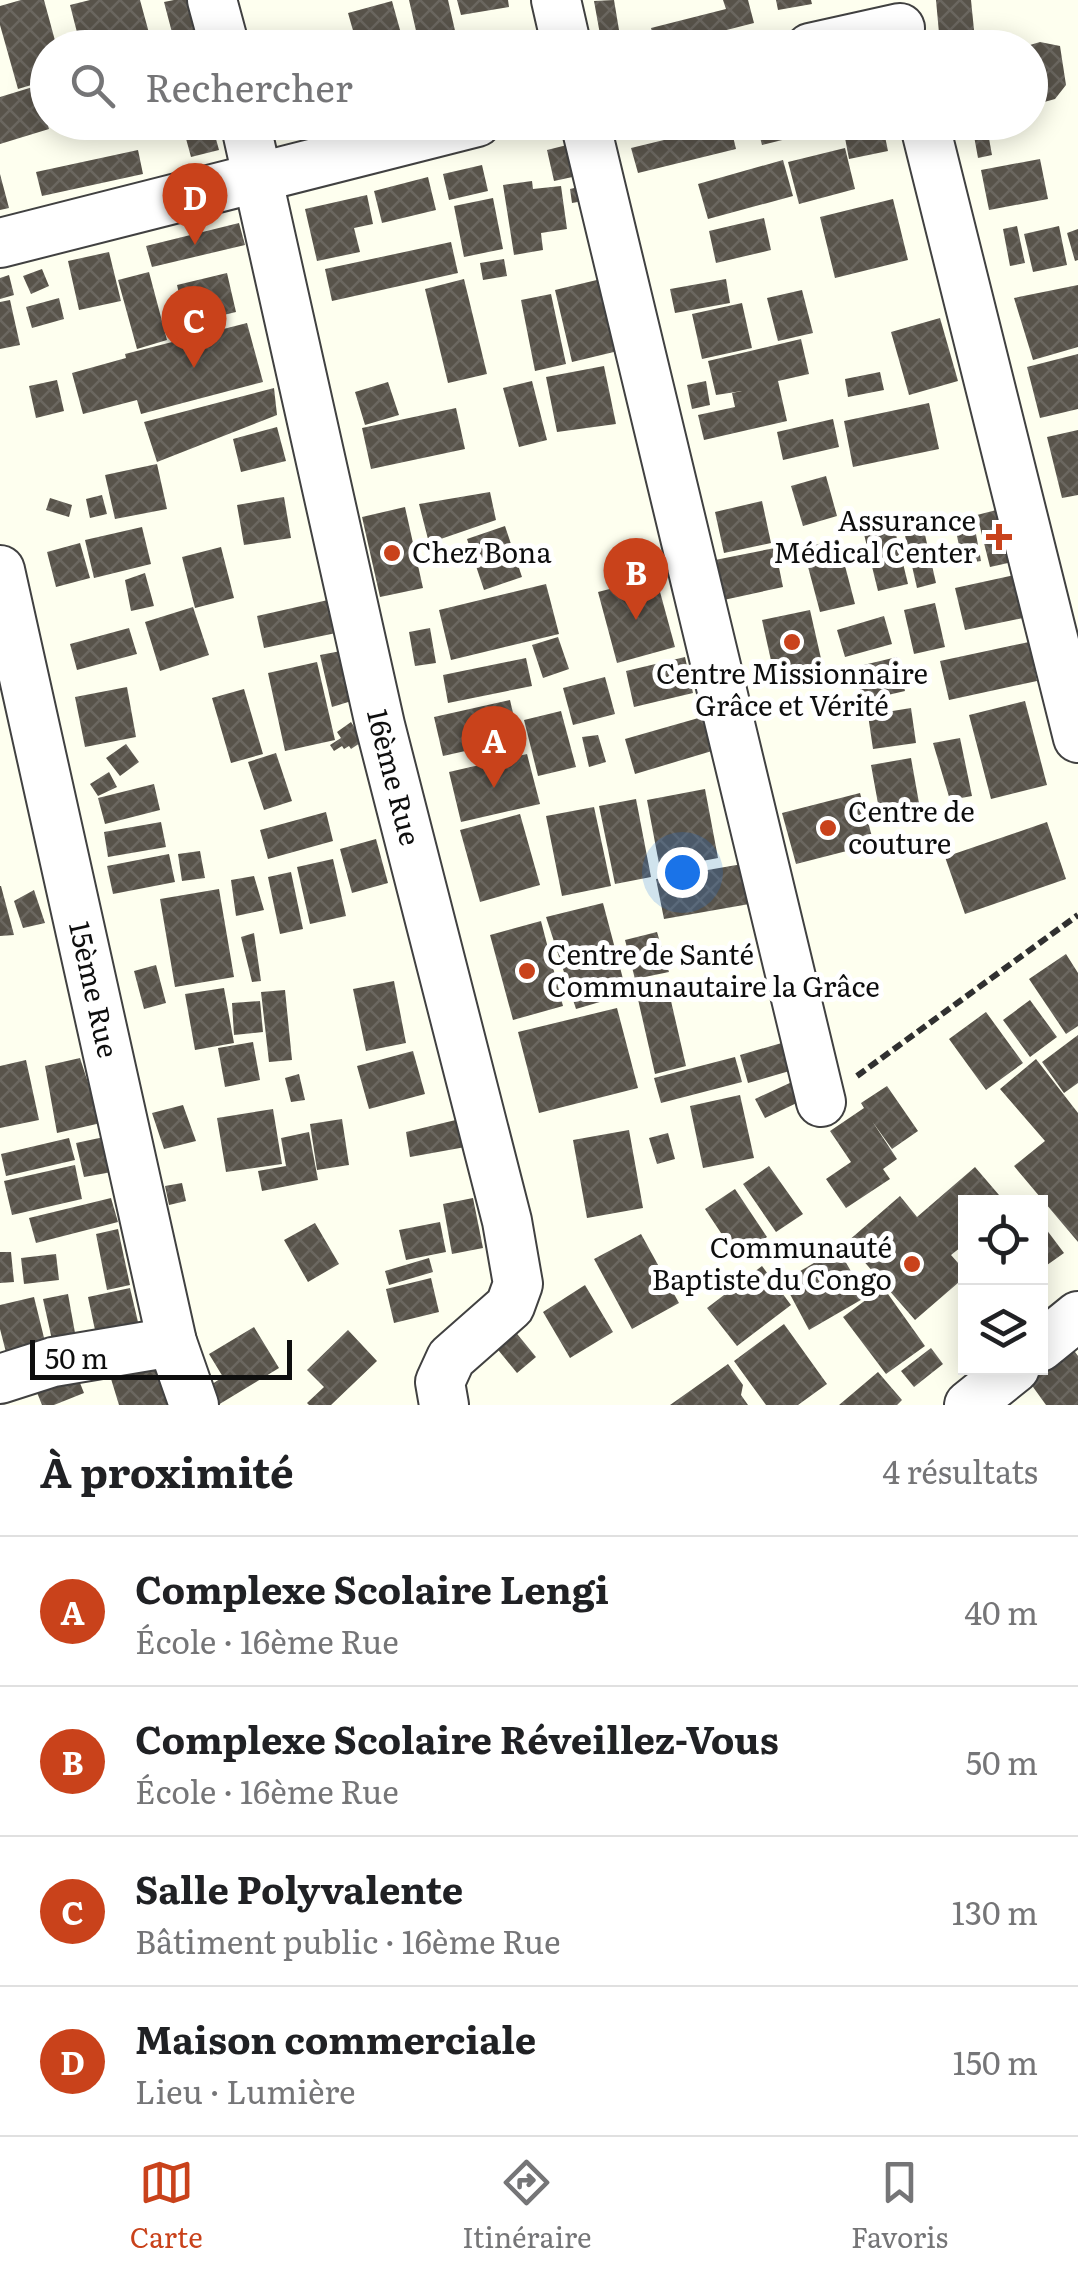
<!DOCTYPE html>
<html lang="fr">
<head>
<meta charset="utf-8">
<style>
  :root { --surface:#fff; --page:#f6f6f6; --text:#202124; --muted:#757577; --line:#e0e0e0; --accent:#c9421b }
  body { margin:0; font-family:Literata,serif; background:var(--page); color:var(--text) }
  .controls { position:absolute; right:30px; bottom:30px; display:grid; overflow:hidden; border-radius:0px; box-shadow:0 5px 25px #0003 }
  .controls button { width:90px; height:90px; display:grid; place-items:center; padding:0; border:0; border-bottom:2px solid var(--line); background:var(--surface); color:var(--text); font:50px sans-serif }
  .scale { position:absolute; left:30px; bottom:25px; width:262px; box-sizing:border-box; padding-left:10px; border:5px solid #0e0e0e; border-top:0; font-size:28px; line-height:35px; white-space:nowrap; color:#0e0e0e; -webkit-text-stroke:8px #fff; paint-order:stroke }
  .you { position:absolute; left:682px; top:872px; width:35px; height:35px; margin:-25px; border:8px solid #fff; border-radius:50%; background:#1a73e8; box-shadow:0 0 0 15px #1a73e833 }
  .badge { display:grid; place-items:center; width:65px; height:65px; border-radius:50%; background:var(--accent); color:#fff; font-size:32px; font-weight:700 }
  .pin { position:absolute; translate:-50% -82px; filter:drop-shadow(0 2px 5px #0008) }
  .pin::after { content:''; position:absolute; top:52px; width:35px; height:30px; background:inherit; clip-path:polygon(0 0,100% 0,50% 100%) }
  .list { margin:0; padding:0; list-style:none }
  h2 { display:flex; justify-content:space-between; align-items:center; height:130px; margin:0; padding:0 40px; font-size:42px }
  h2 small { font-size:32px; font-weight:400; color:var(--muted) }
  .list li { display:grid; grid-template-columns:65px 1fr auto; gap:30px; align-items:center; box-sizing:border-box; height:150px; padding:0 40px; border-top:2px solid var(--line) }
  .list b { display:block; font-size:38px; white-space:nowrap }
  .list p { margin:0; font-size:32px; white-space:nowrap; color:var(--muted) }
  .list em { font-size:32px; font-style:normal; color:var(--muted) }
  .icon { flex:none; width:55px; height:55px; fill:none; stroke:currentColor; stroke-width:2; stroke-linecap:round; stroke-linejoin:round }
  .map { position:relative; flex:none; width:1078px; height:1405px; overflow:hidden }
  .search { position:absolute; background:var(--surface); box-shadow:0 5px 25px #0003; left:30px; right:30px; top:30px; height:110px; display:flex; align-items:center; gap:25px; box-sizing:border-box; padding:0 35px; border-radius:55px; color:var(--muted); font-size:38px }
  .sheet { height:730px; background:var(--surface) }
  nav { display:flex; justify-content:space-around; align-items:center; box-sizing:border-box; height:140px; border-top:2px solid var(--line); background:var(--surface); font-size:28px; color:var(--muted) }
  nav a { display:grid; justify-items:center; gap:5px }
  nav .on { color:var(--accent) }
  .map>svg:first-child { display:block }
  .building { fill:url(#building-cross-hatch) }
  .lines { fill:none; stroke-linecap:round; stroke-linejoin:round }
  .minor-casing { stroke:#414141; stroke-width:52 }
  .path { stroke:#303030; stroke-width:6; stroke-dasharray:10 5; stroke-linecap:butt }
  .minor { stroke:#fff; stroke-width:48 }
  .poi-dot { fill:#c9421b; stroke:#fff; stroke-width:4 }
  .labels { text-anchor:middle; stroke-width:10; stroke-linejoin:round; paint-order:stroke }
  .poi-label { font-size:28px; fill:#0e0e0e; stroke:#fff; text-anchor:start }
  .street-label { font-size:28px; fill:#0e0e0e; stroke:#fff }
</style>
</head>
<body>
<div class="map">
<svg width="1078" height="1405" viewBox="0 0 1078 1405">
  <defs>
    <pattern id="building-cross-hatch" width="8" height="8" patternUnits="userSpaceOnUse" patternTransform="scale(2.5)"><rect width="8" height="8" fill="#58534a"/><path d="M0 0l8 8M0 8l8-8" fill="none" stroke="#6b6760"/></pattern>
  </defs>
  <rect width="100%" height="100%" fill="#feffef"/>
  <!-- building -->
  <path class="building" d="M 21,0 L 44,0 L 57,48 L 48,48 L 48,80 L 18,89 L 0,25 L 0,6 Z
    M 90,0 L 140,0 L 152,44 L 140,48 L 81,48 L 70,5 Z
    M 174,0 L 191,0 L 203,48 L 167,48 L 175,44 L 164,2 Z
    M 409,0 L 448,0 L 459,48 L 420,48 Z
    M 457,0 L 508,0 L 509,7 L 461,15 Z
    M 614,0 L 620,36 L 601,40 L 594,1 Z
    M 723,0 L 748,0 L 754,23 L 656,48 L 651,28 L 726,9 Z
    M 776,0 L 811,0 L 812,4 L 778,10 Z
    M 936,0 L 971,0 L 974,30 L 939,33 Z
    M 392,1 L 405,48 L 358,48 L 348,13 Z
    M 1040,42 L 1060,46 L 1066,85 L 1055,99 L 1030,106 L 1030,45 Z
    M 36,86 L 49,129 L 0,144 L 0,97 Z
    M 291,122 L 332,122 L 333,127 L 295,138 Z
    M 756,122 L 821,122 L 823,130 L 762,145 Z
    M 842,122 L 882,122 L 888,151 L 849,159 Z
    M 942,122 L 976,122 L 976,123 L 945,133 Z
    M 730,124 L 736,149 L 638,173 L 631,148 Z
    M 213,128 L 219,150 L 191,157 L 185,135 Z
    M 988,133 L 992,155 L 978,158 L 974,136 Z
    M 571,144 L 577,176 L 554,181 L 547,150 Z
    M 845,148 L 855,189 L 799,204 L 788,162 Z
    M 138,150 L 143,174 L 42,196 L 36,172 Z
    M 1040,159 L 1048,199 L 989,210 L 981,170 Z
    M 783,160 L 793,196 L 708,219 L 698,184 Z
    M 482,165 L 488,191 L 449,200 L 443,174 Z
    M 0,174 L 9,208 L 0,210 Z
    M 428,177 L 436,210 L 382,223 L 374,191 Z
    M 532,181 L 533,189 L 561,186 L 567,229 L 541,233 L 543,250 L 514,255 L 503,185 Z
    M 586,185 L 589,200 L 572,203 L 570,189 Z
    M 367,195 L 373,224 L 354,228 L 360,252 L 317,261 L 305,209 Z
    M 493,198 L 503,249 L 464,257 L 454,206 Z
    M 893,199 L 908,260 L 835,278 L 820,217 Z
    M 764,218 L 771,250 L 716,263 L 709,231 Z
    M 239,223 L 245,245 L 152,267 L 146,246 Z
    M 1017,226 L 1025,263 L 1010,266 L 1003,229 Z
    M 1059,226 L 1067,265 L 1033,272 L 1024,234 Z
    M 1078,229 L 1078,260 L 1075,261 L 1067,233 Z
    M 451,242 L 458,273 L 332,301 L 325,269 Z
    M 109,252 L 121,301 L 79,310 L 68,261 Z
    M 504,259 L 507,276 L 483,280 L 480,263 Z
    M 42,269 L 49,286 L 31,294 L 23,276 Z
    M 149,272 L 167,340 L 137,349 L 118,280 Z
    M 227,273 L 236,312 L 186,324 L 177,285 Z
    M 9,275 L 14,295 L 0,299 L 0,278 Z
    M 464,279 L 487,374 L 448,383 L 425,289 Z
    M 601,279 L 618,351 L 572,362 L 555,290 Z
    M 726,279 L 730,303 L 675,313 L 670,289 Z
    M 1078,285 L 1078,347 L 1033,360 L 1014,298 Z
    M 802,290 L 813,333 L 778,341 L 767,298 Z
    M 551,294 L 566,364 L 535,371 L 521,300 Z
    M 59,298 L 64,319 L 32,328 L 26,307 Z
    M 10,300 L 20,345 L 0,349 L 0,302 Z
    M 742,303 L 752,348 L 702,359 L 692,314 Z
    M 940,318 L 958,381 L 909,395 L 891,332 Z
    M 247,323 L 263,382 L 141,414 L 137,400 L 83,414 L 72,373 L 126,358 L 125,354 Z
    M 801,339 L 809,374 L 778,381 L 787,421 L 704,440 L 698,415 L 735,407 L 732,393 L 742,391 L 716,395 L 708,361 Z
    M 1078,354 L 1078,409 L 1040,418 L 1027,367 Z
    M 604,366 L 616,424 L 557,432 L 546,377 Z
    M 880,372 L 884,390 L 848,397 L 845,379 Z
    M 57,380 L 64,411 L 36,418 L 29,386 Z
    M 532,381 L 547,440 L 519,447 L 503,388 Z
    M 706,381 L 710,405 L 692,409 L 687,385 Z
    M 388,382 L 399,415 L 365,425 L 355,392 Z
    M 274,388 L 277,415 L 157,462 L 144,422 Z
    M 929,403 L 939,449 L 853,467 L 844,421 Z
    M 456,408 L 465,449 L 371,469 L 362,428 Z
    M 833,419 L 839,447 L 783,460 L 777,432 Z
    M 277,427 L 286,461 L 241,472 L 233,439 Z
    M 1078,430 L 1078,495 L 1062,498 L 1047,437 Z
    M 157,464 L 167,509 L 115,519 L 105,475 Z
    M 826,476 L 837,516 L 803,526 L 791,486 Z
    M 490,492 L 496,520 L 429,543 L 419,504 Z
    M 102,495 L 107,514 L 90,518 L 86,499 Z
    M 284,497 L 291,538 L 244,545 L 237,505 Z
    M 50,498 L 72,505 L 69,517 L 46,510 Z
    M 762,501 L 771,543 L 724,553 L 715,512 Z
    M 405,507 L 423,588 L 380,597 L 362,517 Z
    M 1008,507 L 1021,560 L 990,567 L 977,515 Z
    M 920,513 L 936,583 L 917,588 L 901,518 Z
    M 891,514 L 908,584 L 878,591 L 861,522 Z
    M 973,518 L 981,561 L 963,564 L 954,522 Z
    M 505,526 L 522,577 L 484,590 L 467,539 Z
    M 142,527 L 151,564 L 94,578 L 85,540 Z
    M 838,539 L 855,604 L 820,612 L 803,548 Z
    M 80,543 L 90,578 L 56,587 L 47,552 Z
    M 221,547 L 234,598 L 195,608 L 182,557 Z
    M 775,548 L 783,587 L 719,601 L 710,561 Z
    M 145,573 L 154,606 L 131,611 L 125,580 Z
    M 1019,574 L 1028,617 L 965,630 L 955,588 Z
    M 656,577 L 675,647 L 617,663 L 598,592 Z
    M 546,584 L 559,634 L 451,660 L 439,610 Z
    M 328,600 L 336,633 L 264,648 L 257,616 Z
    M 935,603 L 945,647 L 914,654 L 904,610 Z
    M 193,607 L 209,655 L 160,671 L 145,622 Z
    M 810,610 L 822,663 L 774,674 L 762,620 Z
    M 884,616 L 892,644 L 845,657 L 837,630 Z
    M 129,628 L 137,654 L 77,670 L 70,644 Z
    M 430,628 L 436,663 L 415,666 L 409,632 Z
    M 558,637 L 569,669 L 543,678 L 532,645 Z
    M 1029,642 L 1037,681 L 949,700 L 940,661 Z
    M 346,650 L 358,699 L 332,707 L 320,655 Z
    M 685,657 L 693,693 L 634,707 L 626,671 Z
    M 897,657 L 905,691 L 862,701 L 855,667 Z
    M 526,658 L 532,686 L 448,703 L 443,675 Z
    M 317,662 L 335,740 L 285,751 L 268,673 Z
    M 605,677 L 615,714 L 573,725 L 563,688 Z
    M 127,687 L 136,737 L 85,747 L 75,697 Z
    M 244,689 L 263,754 L 231,763 L 212,698 Z
    M 510,700 L 519,739 L 443,756 L 434,717 Z
    M 1025,701 L 1047,785 L 991,799 L 969,715 Z
    M 911,708 L 916,743 L 873,749 L 868,715 Z
    M 561,711 L 576,767 L 538,776 L 524,720 Z
    M 702,717 L 712,751 L 635,774 L 625,739 Z
    M 351,722 L 363,741 L 351,749 L 349,746 L 344,749 L 342,746 L 334,751 L 330,745 L 341,738 L 337,732 Z
    M 598,735 L 606,762 L 589,767 L 582,737 Z
    M 960,738 L 972,796 L 950,800 L 933,743 Z
    M 126,744 L 139,762 L 120,776 L 106,758 Z
    M 276,753 L 292,801 L 264,810 L 248,762 Z
    M 527,754 L 540,804 L 461,822 L 449,772 Z
    M 911,758 L 919,803 L 879,809 L 871,765 Z
    M 109,772 L 117,787 L 98,796 L 90,784 Z
    M 154,784 L 160,810 L 105,824 L 98,798 Z
    M 705,789 L 718,858 L 660,869 L 647,800 Z
    M 860,793 L 874,844 L 796,864 L 782,813 Z
    M 636,799 L 651,877 L 615,884 L 599,806 Z
    M 594,807 L 611,886 L 562,896 L 546,816 Z
    M 326,812 L 333,841 L 268,859 L 260,830 Z
    M 520,814 L 540,885 L 480,902 L 460,830 Z
    M 161,822 L 166,847 L 108,857 L 104,832 Z
    M 1047,822 L 1066,879 L 965,914 L 945,857 Z
    M 376,839 L 388,883 L 352,893 L 340,849 Z
    M 200,851 L 205,878 L 182,881 L 178,854 Z
    M 169,854 L 175,882 L 113,894 L 107,866 Z
    M 333,859 L 346,916 L 310,924 L 297,867 Z
    M 748,863 L 755,903 L 664,919 L 656,879 Z
    M 291,872 L 303,929 L 280,934 L 268,877 Z
    M 254,876 L 264,910 L 236,916 L 231,880 Z
    M 0,886 L 1,886 L 14,935 L 0,936 Z
    M 219,889 L 234,977 L 175,987 L 160,899 Z
    M 34,890 L 45,923 L 23,928 L 14,901 Z
    M 603,903 L 627,994 L 576,1009 L 546,917 Z
    M 541,921 L 563,1006 L 513,1020 L 490,935 Z
    M 657,932 L 669,972 L 635,979 L 625,940 Z
    M 254,933 L 261,981 L 252,982 L 241,937 Z
    M 1066,954 L 1078,973 L 1078,1026 L 1066,1034 L 1029,979 Z
    M 156,965 L 166,1003 L 144,1009 L 134,971 Z
    M 394,981 L 406,1043 L 366,1051 L 353,989 Z
    M 224,988 L 234,1043 L 195,1050 L 185,994 Z
    M 668,988 L 686,1066 L 655,1074 L 637,995 Z
    M 285,990 L 292,1060 L 269,1062 L 261,992 Z
    M 1030,1000 L 1057,1037 L 1030,1057 L 1003,1020 Z
    M 260,1001 L 263,1032 L 234,1035 L 232,1003 Z
    M 617,1008 L 638,1088 L 539,1113 L 518,1032 Z
    M 986,1012 L 1023,1063 L 986,1090 L 949,1039 Z
    M 1078,1035 L 1078,1083 L 1064,1093 L 1042,1062 Z
    M 253,1042 L 260,1080 L 225,1087 L 218,1048 Z
    M 785,1042 L 793,1070 L 748,1083 L 740,1055 Z
    M 413,1051 L 425,1094 L 369,1109 L 357,1066 Z
    M 735,1057 L 742,1082 L 661,1103 L 654,1078 Z
    M 80,1058 L 101,1123 L 57,1133 L 45,1066 Z
    M 1036,1059 L 1078,1113 L 1078,1242 L 1014,1166 L 1045,1141 L 1000,1089 Z
    M 26,1060 L 39,1120 L 0,1128 L 0,1066 Z
    M 299,1074 L 305,1100 L 291,1102 L 285,1078 Z
    M 792,1082 L 801,1101 L 765,1118 L 755,1099 Z
    M 887,1086 L 918,1131 L 892,1149 L 872,1121 L 897,1159 L 883,1169 L 890,1179 L 846,1208 L 826,1179 L 851,1162 L 830,1131 L 864,1108 L 861,1103 Z
    M 740,1095 L 754,1158 L 703,1168 L 690,1106 Z
    M 183,1105 L 196,1141 L 164,1149 L 152,1113 Z
    M 273,1109 L 282,1164 L 226,1172 L 217,1118 Z
    M 464,1118 L 471,1146 L 410,1157 L 406,1132 Z
    M 342,1119 L 349,1165 L 317,1170 L 310,1124 Z
    M 629,1130 L 643,1208 L 587,1218 L 573,1140 Z
    M 309,1132 L 318,1180 L 262,1191 L 258,1171 L 286,1166 L 281,1138 Z
    M 668,1133 L 675,1159 L 657,1164 L 649,1138 Z
    M 104,1137 L 112,1172 L 84,1177 L 76,1143 Z
    M 69,1138 L 75,1160 L 6,1176 L 1,1154 Z
    M 75,1165 L 82,1199 L 12,1215 L 4,1181 Z
    M 769,1166 L 803,1214 L 776,1232 L 743,1184 Z
    M 975,1167 L 1005,1202 L 966,1202 L 966,1243 L 951,1255 L 966,1272 L 966,1276 L 915,1320 L 847,1242 L 900,1196 L 917,1217 Z
    M 182,1183 L 186,1201 L 169,1205 L 165,1186 Z
    M 735,1189 L 767,1237 L 737,1257 L 705,1209 Z
    M 111,1198 L 118,1222 L 36,1243 L 29,1218 Z
    M 473,1198 L 483,1248 L 452,1254 L 443,1204 Z
    M 1040,1221 L 1064,1253 L 1040,1270 Z
    M 440,1222 L 446,1252 L 406,1260 L 399,1230 Z
    M 315,1223 L 339,1264 L 308,1282 L 284,1240 Z
    M 118,1229 L 130,1285 L 107,1290 L 96,1234 Z
    M 641,1234 L 679,1303 L 632,1329 L 594,1259 Z
    M 838,1249 L 866,1297 L 809,1330 L 783,1281 Z
    M 0,1252 L 11,1252 L 14,1282 L 0,1283 Z
    M 56,1254 L 59,1280 L 24,1284 L 21,1258 Z
    M 429,1258 L 433,1272 L 389,1285 L 385,1271 Z
    M 762,1266 L 791,1305 L 737,1346 L 707,1308 Z
    M 431,1278 L 439,1312 L 394,1323 L 386,1289 Z
    M 585,1285 L 613,1332 L 570,1358 L 543,1312 Z
    M 883,1287 L 925,1346 L 886,1374 L 843,1317 Z
    M 130,1288 L 138,1322 L 95,1330 L 88,1297 Z
    M 68,1294 L 77,1344 L 54,1349 L 43,1299 Z
    M 34,1297 L 48,1354 L 9,1364 L 0,1329 L 0,1305 Z
    M 509,1324 L 536,1357 L 517,1373 L 490,1340 Z
    M 784,1324 L 827,1384 L 798,1405 L 766,1405 L 734,1361 Z
    M 254,1327 L 279,1368 L 218,1405 L 206,1388 L 223,1377 L 209,1354 Z
    M 348,1330 L 377,1361 L 331,1405 L 309,1405 L 307,1403 L 324,1387 L 307,1370 Z
    M 931,1348 L 943,1364 L 914,1387 L 901,1371 Z
    M 1072,1348 L 1078,1356 L 1078,1405 L 1046,1405 L 1028,1380 Z
    M 151,1355 L 167,1405 L 119,1405 L 108,1369 Z
    M 72,1363 L 84,1393 L 54,1405 L 42,1405 L 32,1380 Z
    M 728,1364 L 743,1385 L 741,1395 L 748,1405 L 670,1405 Z
    M 878,1372 L 902,1400 L 897,1405 L 839,1405 Z"/>
  <g class="lines">
    <defs>
      <g id="minor">
        <path d="M 212,0 L 225,48"/>
        <path d="M 556,0 L 567,48"/>
        <path d="M 810,48 L 900,28"/>
        <path id="s1" d="M 245,122 L 380,725 L 507,1221 L 518,1284 L 510,1306 L 451,1358 L 440,1382 L 444,1405"/>
        <path d="M 585,122 L 821,1102"/>
        <path d="M 924,122 L 1078,738"/>
        <path d="M 0,243 L 477,122"/>
        <path id="s2" d="M 0,570 L 172,1342 L 194,1405"/>
        <path d="M 1040,1347 L 1078,1316"/>
        <path d="M 0,1379 L 53,1362 L 172,1342"/>
        <path d="M 969,1405 L 1015,1368"/>
      </g>
    </defs>
    <!-- minor casing -->
    <use href="#minor" class="minor-casing"/>
    <!-- path -->
    <path class="path" d="M 857,1076 L 1078,915"/>
    <!-- minor -->
    <use href="#minor" class="minor"/>
  </g>
  <!-- markers -->
  <g class="poi-dot">
    <path d="M994 522h10v10h10v10h-10v10h-10v-10h-10v-10h10z"/>
    <circle cx="392" cy="553" r="10"/>
    <circle cx="792" cy="642" r="10"/>
    <circle cx="828" cy="828" r="10"/>
    <circle cx="527" cy="971" r="10"/>
    <circle cx="912" cy="1264" r="10"/>
  </g>
  <g class="labels">
    <!-- poi labels -->
    <g class="poi-label">
      <text x="976" y="531" text-anchor="end">Assurance<tspan x="976" dy="32">Médical Center</tspan></text>
      <text x="412" y="563">Chez Bona</text>
      <text x="792" y="684" text-anchor="middle">Centre Missionnaire<tspan x="792" dy="32">Grâce et Vérité</tspan></text>
      <text x="848" y="822">Centre de<tspan x="848" dy="32">couture</tspan></text>
      <text x="547" y="965">Centre de Santé<tspan x="547" dy="32">Communautaire la Grâce</tspan></text>
      <text x="892" y="1258" text-anchor="end">Communauté<tspan x="892" dy="32">Baptiste du Congo</tspan></text>
    </g>
    <!-- street labels -->
    <g class="street-label">
      <text dy="10" stroke="none"><textPath href="#s1" startOffset="672">16ème Rue</textPath></text>
      <text dy="10" stroke="none"><textPath href="#s2" startOffset="430">15ème Rue</textPath></text>
    </g>
  </g>
</svg>
<div class="controls">
<button><svg class="icon" aria-label="locate" viewBox="0 0 24 24"><circle cx="12" cy="12" r="6"/><path d="M12 2v4M12 18v4M2 12h4M18 12h4"/></svg></button>
<button><svg class="icon" aria-label="layers" viewBox="0 0 24 24"><path d="M12 4l9 5-9 5-9-5zM3 14l9 5 9-5"/></svg></button>
</div>
<div class="scale">50 m</div>
<div class="you"></div>
<div class="pin badge" style="left:494px;top:788px">A</div>
<div class="pin badge" style="left:636px;top:620px">B</div>
<div class="pin badge" style="left:194px;top:368px">C</div>
<div class="pin badge" style="left:195px;top:245px">D</div>
<div class="search"><svg class="icon" aria-label="search" viewBox="0 0 24 24"><circle cx="10" cy="10" r="6"/><path d="M15 15l6 6"/></svg>Rechercher</div>
</div>
<section class="sheet">
<h2>À proximité<small>4 résultats</small></h2>
<ul class="list">
<li><span class="badge">A</span><div><b>Complexe Scolaire Lengi</b><p>École · 16ème Rue</p></div><em>40 m</em></li>
<li><span class="badge">B</span><div><b>Complexe Scolaire Réveillez-Vous</b><p>École · 16ème Rue</p></div><em>50 m</em></li>
<li><span class="badge">C</span><div><b>Salle Polyvalente</b><p>Bâtiment public · 16ème Rue</p></div><em>130 m</em></li>
<li><span class="badge">D</span><div><b>Maison commerciale</b><p>Lieu · Lumière</p></div><em>150 m</em></li>
</ul>
</section>
<nav>
<a class="on"><svg class="icon" aria-label="map" viewBox="0 0 24 24"><path d="M3 6l6-2 6 2 6-2v14l-6 2-6-2-6 2zM9 4v14M15 6v14"/></svg>Carte</a>
<a><svg class="icon" aria-label="directions" viewBox="0 0 24 24"><path d="M12 3l9 9-9 9-9-9zM9 14v-3h6M13 9l2 2-2 2"/></svg>Itinéraire</a>
<a><svg class="icon" aria-label="saved" viewBox="0 0 24 24"><path d="M7 4h10v16l-5-4-5 4z"/></svg>Favoris</a>
</nav>
</body>
</html>
